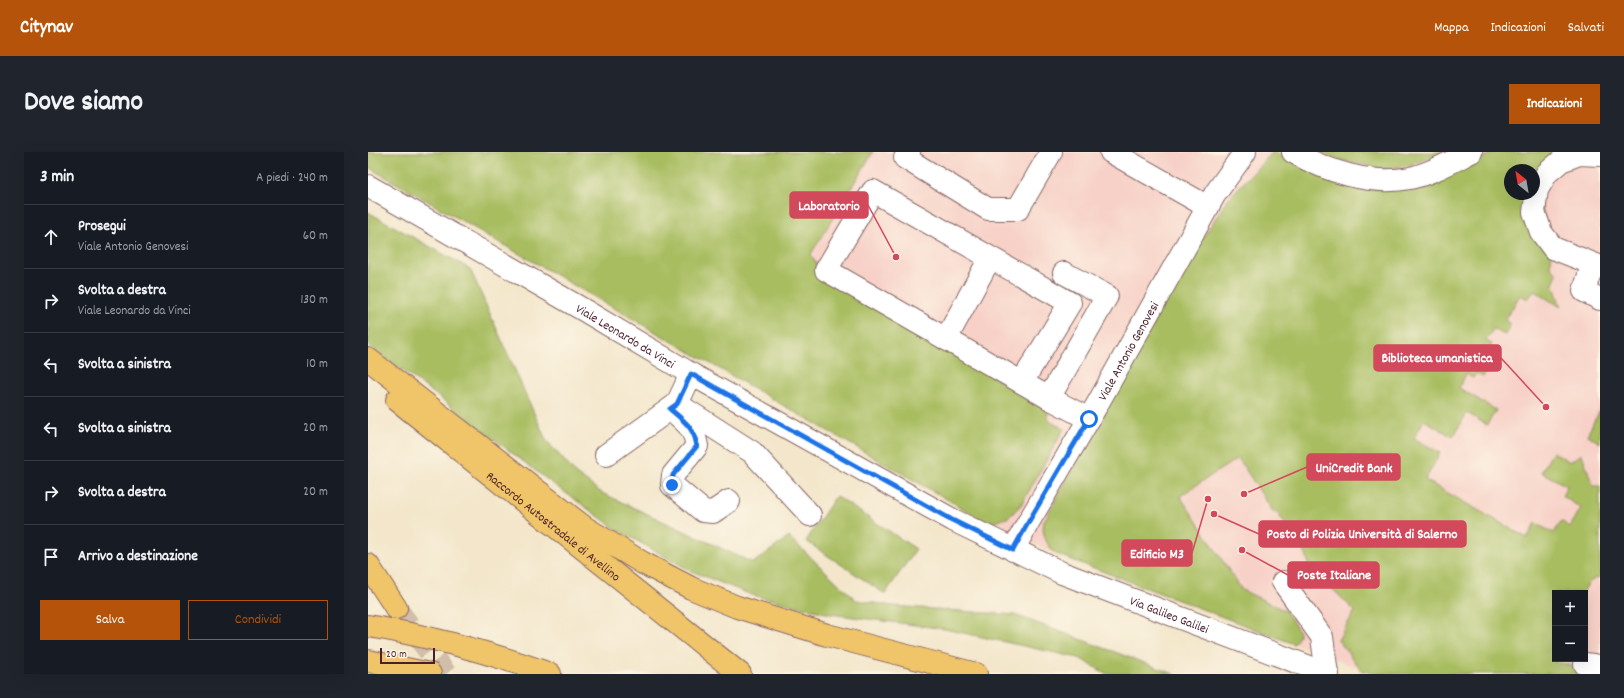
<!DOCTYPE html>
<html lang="it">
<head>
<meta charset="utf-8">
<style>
  :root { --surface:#171b24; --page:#20242c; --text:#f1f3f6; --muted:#9ea1a6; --line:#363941; --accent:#b45309 }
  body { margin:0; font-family:Dekko,sans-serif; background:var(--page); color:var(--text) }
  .controls { position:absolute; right:12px; bottom:12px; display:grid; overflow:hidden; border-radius:0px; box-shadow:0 4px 16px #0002 }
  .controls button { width:36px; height:36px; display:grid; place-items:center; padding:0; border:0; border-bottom:1px solid var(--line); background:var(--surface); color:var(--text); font:20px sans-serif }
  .compass { position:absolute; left:1136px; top:12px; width:36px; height:36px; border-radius:50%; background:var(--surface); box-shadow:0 4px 16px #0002; rotate:329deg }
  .scale { position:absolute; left:12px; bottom:10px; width:55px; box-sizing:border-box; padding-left:4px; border:2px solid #4a1f2b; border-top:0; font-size:11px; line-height:14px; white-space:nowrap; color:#4a1f2b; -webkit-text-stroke:3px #fcf5e5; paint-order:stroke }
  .stop { position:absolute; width:12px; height:12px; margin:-9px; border:3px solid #1a73e8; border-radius:50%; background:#fff }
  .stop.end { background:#1a73e8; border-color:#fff; box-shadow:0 1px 4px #0008 }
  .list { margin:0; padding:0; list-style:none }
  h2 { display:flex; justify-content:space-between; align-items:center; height:52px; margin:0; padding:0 16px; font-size:17px }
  h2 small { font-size:13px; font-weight:400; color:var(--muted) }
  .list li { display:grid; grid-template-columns:26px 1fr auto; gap:12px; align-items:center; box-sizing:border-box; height:64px; padding:0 16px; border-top:1px solid var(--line) }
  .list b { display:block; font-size:15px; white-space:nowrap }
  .list p { margin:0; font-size:13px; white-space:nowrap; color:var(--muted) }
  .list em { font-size:13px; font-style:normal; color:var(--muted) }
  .actions { display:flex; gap:8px; padding:12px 16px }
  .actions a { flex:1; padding:9px 0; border:1px solid var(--accent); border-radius:0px; text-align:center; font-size:14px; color:var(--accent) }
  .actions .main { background:var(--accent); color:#fff }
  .icon { flex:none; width:22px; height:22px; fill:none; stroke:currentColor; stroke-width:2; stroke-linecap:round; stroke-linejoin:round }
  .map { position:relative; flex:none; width:1232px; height:522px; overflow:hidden; border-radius:0px }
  header { display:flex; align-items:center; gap:24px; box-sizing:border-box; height:56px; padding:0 20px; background:var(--accent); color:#fff }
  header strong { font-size:19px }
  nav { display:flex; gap:22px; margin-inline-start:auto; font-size:14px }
  .intro { display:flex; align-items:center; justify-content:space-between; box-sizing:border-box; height:96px; padding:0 24px }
  h1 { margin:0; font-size:28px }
  .button { padding:10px 18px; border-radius:0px; background:var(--accent); color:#fff; font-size:14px; font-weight:700 }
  main { display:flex; gap:24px; padding:0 24px }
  aside { flex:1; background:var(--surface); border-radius:0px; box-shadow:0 4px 16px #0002 }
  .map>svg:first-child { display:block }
  .built { fill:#f7d1c7; fill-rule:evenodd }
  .green { fill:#a8bd61; stroke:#796e46; fill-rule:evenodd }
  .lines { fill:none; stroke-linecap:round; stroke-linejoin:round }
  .highway-tunnel { stroke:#d1beaa; stroke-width:22; stroke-dasharray:22 11; stroke-linecap:butt }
  .minor-casing { stroke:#856563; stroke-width:24 }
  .highway-casing { stroke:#856563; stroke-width:24 }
  .minor { stroke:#fff; stroke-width:22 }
  .highway { stroke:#f0c469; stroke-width:22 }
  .route { stroke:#1a73e8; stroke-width:5 }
  .labels { text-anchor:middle; stroke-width:3.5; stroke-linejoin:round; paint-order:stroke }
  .street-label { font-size:13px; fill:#4a1f2b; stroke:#fcf5e5 }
  .leader { fill:none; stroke:#d1495b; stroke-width:1.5 }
  .callout-dot { fill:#d1495b; stroke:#fcf5e5; stroke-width:1.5 }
  .callout { fill:#d1495b; stroke:#d1495b; stroke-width:1.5 }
  .callout-label { font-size:14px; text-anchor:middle; font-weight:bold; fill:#fff }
</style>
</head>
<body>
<header>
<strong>Citynav</strong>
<nav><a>Mappa</a><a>Indicazioni</a><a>Salvati</a></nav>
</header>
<div class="intro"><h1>Dove siamo</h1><a class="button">Indicazioni</a></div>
<main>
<aside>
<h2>3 min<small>A piedi · 240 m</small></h2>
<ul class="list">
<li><svg class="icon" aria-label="ahead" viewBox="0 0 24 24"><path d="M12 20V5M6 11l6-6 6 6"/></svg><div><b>Prosegui</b><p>Viale Antonio Genovesi</p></div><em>60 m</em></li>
<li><svg class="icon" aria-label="right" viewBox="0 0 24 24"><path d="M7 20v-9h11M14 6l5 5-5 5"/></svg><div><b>Svolta a destra</b><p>Viale Leonardo da Vinci</p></div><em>130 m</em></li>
<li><svg class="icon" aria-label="left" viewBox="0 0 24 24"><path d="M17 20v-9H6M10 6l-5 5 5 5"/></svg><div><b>Svolta a sinistra</b></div><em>10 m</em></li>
<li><svg class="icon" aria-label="left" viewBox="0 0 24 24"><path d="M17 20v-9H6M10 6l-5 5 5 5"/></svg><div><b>Svolta a sinistra</b></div><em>20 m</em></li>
<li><svg class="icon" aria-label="right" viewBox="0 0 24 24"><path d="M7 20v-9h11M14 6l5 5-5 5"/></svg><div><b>Svolta a destra</b></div><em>20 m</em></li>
<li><svg class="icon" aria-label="arrive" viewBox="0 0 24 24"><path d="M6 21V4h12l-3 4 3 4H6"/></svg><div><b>Arrivo a destinazione</b></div></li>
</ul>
<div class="actions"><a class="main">Salva</a><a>Condividi</a></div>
</aside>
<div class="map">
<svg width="1232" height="522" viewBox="0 0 1232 522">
  <rect width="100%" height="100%" fill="#fcf5e5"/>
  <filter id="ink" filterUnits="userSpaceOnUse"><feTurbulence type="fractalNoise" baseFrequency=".025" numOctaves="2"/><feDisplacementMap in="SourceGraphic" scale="8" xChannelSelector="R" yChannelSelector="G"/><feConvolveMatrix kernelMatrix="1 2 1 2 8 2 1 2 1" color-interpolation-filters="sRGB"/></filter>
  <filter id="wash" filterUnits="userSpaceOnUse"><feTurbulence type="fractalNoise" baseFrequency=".012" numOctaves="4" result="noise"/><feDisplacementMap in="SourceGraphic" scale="16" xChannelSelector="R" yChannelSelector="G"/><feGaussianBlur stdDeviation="0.9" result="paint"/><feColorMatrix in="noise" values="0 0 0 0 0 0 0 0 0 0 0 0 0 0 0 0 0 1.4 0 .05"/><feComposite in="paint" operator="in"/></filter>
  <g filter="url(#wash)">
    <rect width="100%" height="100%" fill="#f3e6ca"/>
    <!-- built -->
    <path class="built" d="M 0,0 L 1232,0 L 1232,522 L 1006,522 L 686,401 L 622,372 L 0,15 ZM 1142,18 L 1166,18 L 1166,42 L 1142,42 ZM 1187,441 L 1217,441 L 1217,507 L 1187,507 Z"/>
    <!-- green -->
    <path class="green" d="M 0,0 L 505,0 L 443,102 L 455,126 L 668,250 L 680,260 L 680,268 L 696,277 L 653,353 L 641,365 L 622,372 L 0,15 Z
      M 905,0 L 908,0 L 932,13 L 1083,21 L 1127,0 L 1208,0 L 1169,38 L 1185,96 L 1182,114 L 1189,122 L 1185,131 L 1193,155 L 1166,139 L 1160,147 L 1152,143 L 1137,168 L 1143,172 L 1137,183 L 1125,177 L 1118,189 L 1124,192 L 1121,198 L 1128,202 L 1115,225 L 1108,221 L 1105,226 L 1098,222 L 1091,236 L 1128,258 L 1119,273 L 1099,261 L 1085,285 L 1056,268 L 1046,286 L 1072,301 L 1057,328 L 1159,386 L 1167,371 L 1186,381 L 1193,369 L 1202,375 L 1213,356 L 1194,344 L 1199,334 L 1173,320 L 1185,300 L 1202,310 L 1214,302 L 1225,334 L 1232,334 L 1232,425 C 1222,428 1219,432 1215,441 L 1187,441 L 1187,505 L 1185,509 L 1232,522 L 1006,522 L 993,518 L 970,488 L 987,459 L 942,415 L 938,403 L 909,360 L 906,361 L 870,306 L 812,344 L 874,438 L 918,459 L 931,480 L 931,484 L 926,492 L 686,401 C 678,391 673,381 676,369 L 814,119 L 859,48 ZM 1142,18 L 1166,18 L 1166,42 L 1142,42 Z
      M 950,0 L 1076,0 L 1065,5 L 1042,13 L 1018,17 L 971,8 Z
      M 0,60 L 102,117 L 178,288 L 208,322 L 234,341 L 385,411 L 421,385 L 488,448 L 525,454 L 647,463 L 806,522 L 739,522 L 711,506 L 577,477 L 462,462 L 384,443 L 323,419 L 248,377 L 173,323 L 67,242 L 0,193 Z
      M 1232,258 L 1232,291 L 1219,283 Z
      M 468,344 L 548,397 L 517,442 L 438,389 Z"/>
  </g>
  <g filter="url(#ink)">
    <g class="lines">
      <!-- highway-tunnel -->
      <path class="highway-tunnel" d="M 28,456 L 78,522"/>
      <defs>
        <g id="minor">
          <path d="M 541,0 L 537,6 L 620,57 L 650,57 L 683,0"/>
          <path d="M 743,0 L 840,55"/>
          <path d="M 925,0 C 958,19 1003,34 1042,26 C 1062,22 1085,9 1103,0"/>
          <path d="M 1232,3 L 1211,2 L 1193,9 L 1179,21 L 1169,38 L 1166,60 L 1173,80 L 1185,96 L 1228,113 L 1221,123 L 1216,139 L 1232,147"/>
          <path id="s1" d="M 0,34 L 214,157 L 323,222 L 585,368 L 694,421 L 960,522"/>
          <path d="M 578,187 L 622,106"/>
          <path d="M 323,222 L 309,252 L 384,300 L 442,363"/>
          <path d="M 654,230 L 702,151 L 505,39 L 458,118 L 681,246 L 721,267"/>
          <path d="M 681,246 L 739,144 L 696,121"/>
          <path d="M 305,259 C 318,270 326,276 329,294 L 305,323 L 304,333 L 335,359 L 345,360 L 361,349"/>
          <path d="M 238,303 L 309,252"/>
          <path id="s2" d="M 645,398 L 661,369 L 721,267 L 847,42 L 877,0"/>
          <path d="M 915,430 L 954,485 L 959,522"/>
          <path d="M 1217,512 L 1232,514"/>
        </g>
        <g id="highway">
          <path d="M 0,207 L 216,375 L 275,411 L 323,436 L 369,455 L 459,483 L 608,522"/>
          <path id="s3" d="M 29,248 L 372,522"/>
          <path d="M 0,413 L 28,456"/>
          <path d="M 0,474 C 62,484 123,501 182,522"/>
          <path d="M 0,509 L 62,522"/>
        </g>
      </defs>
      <!-- minor casing -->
      <use href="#minor" class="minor-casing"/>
      <!-- highway casing -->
      <use href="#highway" class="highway-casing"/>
      <!-- minor -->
      <use href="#minor" class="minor"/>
      <!-- highway -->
      <use href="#highway" class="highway"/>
    </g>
  </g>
  <g class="lines" filter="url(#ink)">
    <!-- route -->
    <path class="route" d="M 304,333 L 305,323 L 329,294 C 326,275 316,269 302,257 L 309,252 L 323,222 L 584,368 L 645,398 L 661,369 L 721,267"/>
  </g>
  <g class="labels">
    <!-- street labels -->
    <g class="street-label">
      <text dy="5" stroke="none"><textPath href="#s1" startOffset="298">Viale Leonardo da Vinci</textPath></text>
      <text dy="5" stroke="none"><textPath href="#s2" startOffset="230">Viale Antonio Genovesi</textPath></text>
      <text dy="5" stroke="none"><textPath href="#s3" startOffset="201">Raccordo Autostradale di Avellino</textPath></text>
      <text dy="5" stroke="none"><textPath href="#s1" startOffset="910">Via Galileo Galilei</textPath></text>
    </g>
  </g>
  <!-- callouts -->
  <path class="leader" d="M528 105L500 53M1178 255L1133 206M876 342L939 315M846 362L891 382M840 347L824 401M874 398L920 423"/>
  <g class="callout-dot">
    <circle cx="528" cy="105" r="4"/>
    <circle cx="1178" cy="255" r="4"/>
    <circle cx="876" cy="342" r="4"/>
    <circle cx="846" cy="362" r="4"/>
    <circle cx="840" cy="347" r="4"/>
    <circle cx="874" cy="398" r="4"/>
  </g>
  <g class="callout">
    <rect x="422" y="40" width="78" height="26" rx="4"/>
    <rect x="1006" y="193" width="127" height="26" rx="4"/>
    <rect x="939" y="302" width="93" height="26" rx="4"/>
    <rect x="891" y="369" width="207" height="26" rx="4"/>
    <rect x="754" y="388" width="70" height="26" rx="4"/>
    <rect x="920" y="410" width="91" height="26" rx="4"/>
  </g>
  <g class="callout-label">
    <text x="461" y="58">Laboratorio</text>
    <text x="1069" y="210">Biblioteca umanistica</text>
    <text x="986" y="320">UniCredit Bank</text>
    <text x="994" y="386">Posto di Polizia Università di Salerno</text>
    <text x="789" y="406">Edificio M3</text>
    <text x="966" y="427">Poste Italiane</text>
  </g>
</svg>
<div class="controls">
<button>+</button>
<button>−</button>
</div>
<svg class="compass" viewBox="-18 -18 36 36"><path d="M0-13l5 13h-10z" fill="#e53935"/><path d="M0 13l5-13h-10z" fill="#9ea1a6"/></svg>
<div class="scale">20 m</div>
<div class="stop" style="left:721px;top:267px"></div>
<div class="stop end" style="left:304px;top:333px"></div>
</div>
</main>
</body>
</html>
